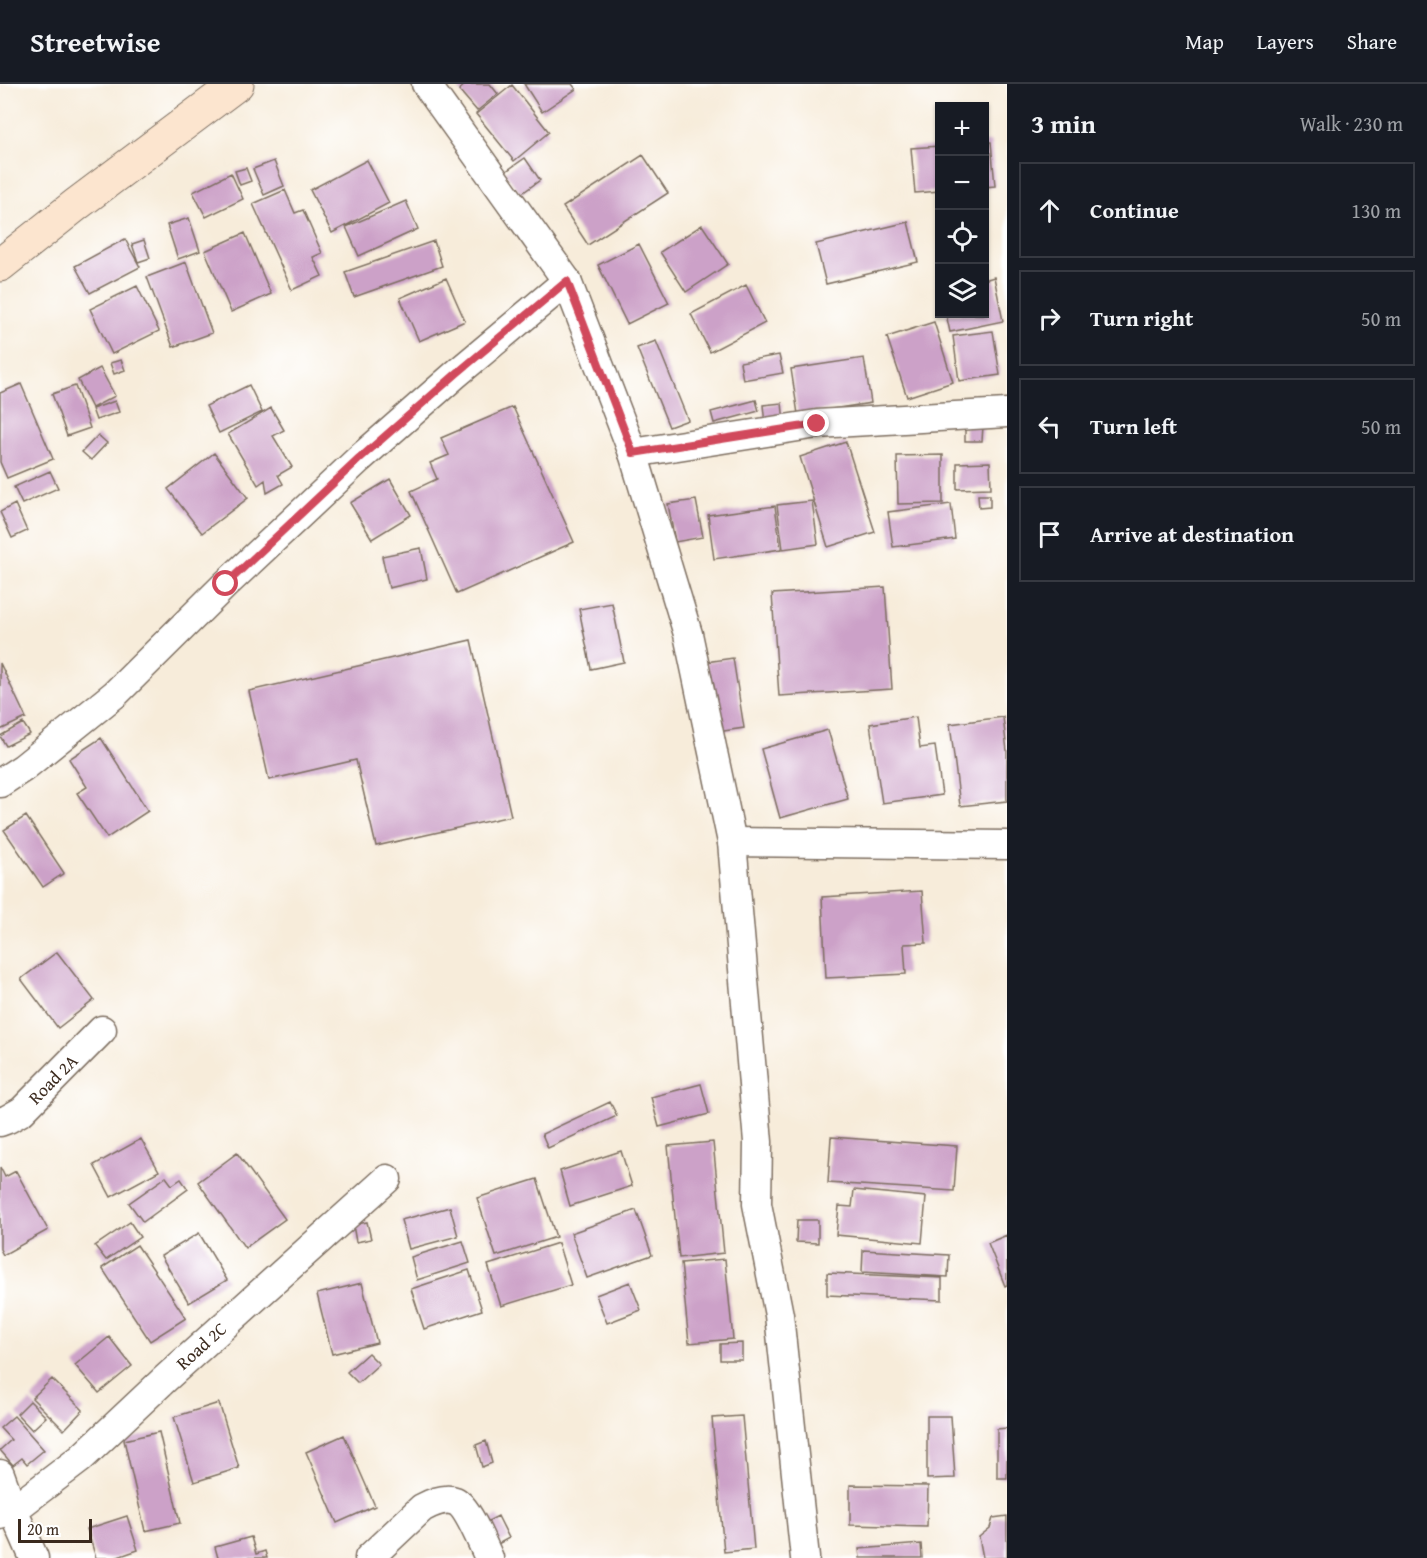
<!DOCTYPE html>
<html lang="en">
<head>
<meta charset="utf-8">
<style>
  :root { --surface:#171b24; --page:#20242c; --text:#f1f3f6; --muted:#9ea1a6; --line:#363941 }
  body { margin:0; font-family:"Gentium Book Plus",serif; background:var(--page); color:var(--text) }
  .controls { position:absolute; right:18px; top:18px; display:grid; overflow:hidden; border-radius:0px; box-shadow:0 2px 4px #0004 }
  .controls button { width:54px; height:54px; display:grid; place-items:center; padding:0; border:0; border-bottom:2px solid var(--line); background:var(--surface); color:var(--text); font:30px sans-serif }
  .scale { position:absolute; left:18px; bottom:15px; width:74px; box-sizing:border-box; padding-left:6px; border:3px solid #3b2a1e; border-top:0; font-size:16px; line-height:21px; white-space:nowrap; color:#3b2a1e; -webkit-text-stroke:4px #fff; paint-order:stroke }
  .stop { position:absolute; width:18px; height:18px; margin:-14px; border:4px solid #d1495b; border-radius:50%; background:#fff }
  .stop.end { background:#d1495b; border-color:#fff; box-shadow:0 2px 6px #0008 }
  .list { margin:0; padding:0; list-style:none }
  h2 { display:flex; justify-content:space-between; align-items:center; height:78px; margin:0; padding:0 24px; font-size:26px }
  h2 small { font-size:20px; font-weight:400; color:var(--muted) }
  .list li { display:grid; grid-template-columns:39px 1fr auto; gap:18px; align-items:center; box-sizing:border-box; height:96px; margin:0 12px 12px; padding:0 12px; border:2px solid var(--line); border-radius:0px }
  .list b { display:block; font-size:22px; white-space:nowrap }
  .list em { font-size:20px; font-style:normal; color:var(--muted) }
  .icon { flex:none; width:33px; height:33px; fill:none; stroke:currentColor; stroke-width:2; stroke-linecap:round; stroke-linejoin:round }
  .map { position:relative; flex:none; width:1007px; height:1474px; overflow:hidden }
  header { display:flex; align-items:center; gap:36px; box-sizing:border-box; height:84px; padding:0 30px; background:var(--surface); border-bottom:2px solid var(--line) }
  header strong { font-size:28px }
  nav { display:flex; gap:33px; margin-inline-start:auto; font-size:21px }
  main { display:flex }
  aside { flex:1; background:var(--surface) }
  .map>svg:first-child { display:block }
  .building { fill:#cca1c8 }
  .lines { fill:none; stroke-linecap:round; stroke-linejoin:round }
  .street-casing { stroke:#7d6e60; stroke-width:31 }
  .secondary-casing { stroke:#7d6e60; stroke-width:35 }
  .street { stroke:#fff; stroke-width:28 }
  .secondary { stroke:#fce5cf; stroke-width:33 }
  .route { stroke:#d1495b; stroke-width:8 }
  .labels { text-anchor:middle; stroke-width:6; stroke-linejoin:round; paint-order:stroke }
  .street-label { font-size:18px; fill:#3b2a1e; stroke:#fff }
</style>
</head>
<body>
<header>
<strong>Streetwise</strong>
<nav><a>Map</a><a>Layers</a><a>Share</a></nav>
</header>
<main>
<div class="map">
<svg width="1007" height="1474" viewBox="0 0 1007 1474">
  <rect width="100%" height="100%" fill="#fff"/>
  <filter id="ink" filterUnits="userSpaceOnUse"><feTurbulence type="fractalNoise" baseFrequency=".0167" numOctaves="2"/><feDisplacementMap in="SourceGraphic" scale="12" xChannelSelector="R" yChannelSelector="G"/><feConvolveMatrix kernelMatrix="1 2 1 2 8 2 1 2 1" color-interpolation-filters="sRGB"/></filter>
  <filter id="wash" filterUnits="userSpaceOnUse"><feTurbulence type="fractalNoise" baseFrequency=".008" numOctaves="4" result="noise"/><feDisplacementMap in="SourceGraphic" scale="24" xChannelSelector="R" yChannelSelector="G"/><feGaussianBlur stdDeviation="1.35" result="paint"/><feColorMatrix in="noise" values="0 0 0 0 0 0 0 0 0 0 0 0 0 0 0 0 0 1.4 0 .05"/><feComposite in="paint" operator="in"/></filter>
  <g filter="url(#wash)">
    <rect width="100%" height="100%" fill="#f7ecda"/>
    <g id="blocks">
      <!-- building -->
      <path class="building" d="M 466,0 L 490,0 L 498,10 L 477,27 L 459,6 Z
        M 524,0 L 572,0 L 576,5 L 542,28 Z
        M 512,1 L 549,48 L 514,77 L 476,30 Z
        M 984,58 L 991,58 L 995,102 L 984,103 Z
        M 940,62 L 940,107 L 915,109 L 911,64 Z
        M 643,71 L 668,109 L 588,161 L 563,123 Z
        M 525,74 L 540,96 L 521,110 L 505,88 Z
        M 367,76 L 389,119 L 332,149 L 310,106 Z
        M 274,77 L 284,102 L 264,111 L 253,85 Z
        M 246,84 L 251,97 L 240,101 L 235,87 Z
        M 231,89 L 243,115 L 206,133 L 193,108 Z
        M 285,106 L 295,129 L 303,126 L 322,169 L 313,173 L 322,192 L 292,206 L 253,120 Z
        M 406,117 L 418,145 L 359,172 L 346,143 Z
        M 189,134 L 200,167 L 178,175 L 167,141 Z
        M 908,138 L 918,178 L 826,200 L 816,160 Z
        M 702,141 L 728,180 L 686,208 L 660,168 Z
        M 245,149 L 271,210 L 231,228 L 205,167 Z
        M 125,155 L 140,183 L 90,209 L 75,182 Z
        M 144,156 L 150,174 L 138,178 L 132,160 Z
        M 434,157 L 442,182 L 354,213 L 345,188 Z
        M 639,160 L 669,219 L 627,240 L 598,181 Z
        M 186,178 L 212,249 L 173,263 L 147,193 Z
        M 994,193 L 1003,237 L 950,248 L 946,230 L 984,230 L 984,196 Z
        M 446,194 L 465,237 L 419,257 L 400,214 Z
        M 746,201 L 765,239 L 710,268 L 691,230 Z
        M 137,202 L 159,247 L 112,270 L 90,225 Z
        M 934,238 L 953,298 L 907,313 L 887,253 Z
        M 993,247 L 1000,291 L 959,297 L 953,252 Z
        M 656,257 L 688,336 L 669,343 L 637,264 Z
        M 779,271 L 783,289 L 743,296 L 740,278 Z
        M 864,274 L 871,319 L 798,330 L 791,285 Z
        M 121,276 L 125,286 L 114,290 L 110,279 Z
        M 100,284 L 115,312 L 92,324 L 78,296 Z
        M 21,300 L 53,375 L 7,394 L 0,378 L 0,309 Z
        M 249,301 L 262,328 L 219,349 L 206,322 Z
        M 75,302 L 90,344 L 67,352 L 52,310 Z
        M 756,316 L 759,327 L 714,339 L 711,328 Z
        M 115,317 L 119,328 L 96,336 L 92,325 Z
        M 782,319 L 784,338 L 765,340 L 763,321 Z
        M 513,323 L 574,458 L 457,510 L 411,407 L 437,395 L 430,379 L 449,371 L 441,354 Z
        M 271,324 L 284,346 L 273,352 L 292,383 L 278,391 L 283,400 L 267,409 L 265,396 L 258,401 L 228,350 Z
        M 965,342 L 983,342 L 982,357 L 965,357 Z
        M 98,351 L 107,359 L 91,376 L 82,368 Z
        M 846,358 L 875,448 L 828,463 L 800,373 Z
        M 214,369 L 248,414 L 202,449 L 168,405 Z
        M 943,371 L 943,419 L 898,420 L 897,372 Z
        M 990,378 L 991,404 L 957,405 L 957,379 Z
        M 50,387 L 58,404 L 22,420 L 14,403 Z
        M 390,395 L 411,431 L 372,455 L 350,419 Z
        M 978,411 L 990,411 L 990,423 L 979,424 Z
        M 696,416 L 703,453 L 675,458 L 668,420 Z
        M 812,417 L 818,460 L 783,465 L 777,421 Z
        M 15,420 L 27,447 L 12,454 L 0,428 Z
        M 951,420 L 955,455 L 893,463 L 888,428 Z
        M 775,422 L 781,465 L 714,475 L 708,431 Z
        M 421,464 L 427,495 L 389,504 L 382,472 Z
        M 885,503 L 892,605 L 779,612 L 772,510 Z
        M 612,519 L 624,578 L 591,585 L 579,525 Z
        M 471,556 L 511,732 L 376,762 L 356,676 L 269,696 L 249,607 Z
        M 733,574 L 744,644 L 717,648 L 706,578 Z
        M 0,579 L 26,634 L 0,646 Z
        M 916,633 L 920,664 L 935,662 L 942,711 L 882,719 L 870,640 Z
        M 1003,633 L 1007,667 L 1007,717 L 960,722 L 950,640 Z
        M 23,639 L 30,650 L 6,662 L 0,652 Z
        M 828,646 L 848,715 L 780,734 L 761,665 Z
        M 101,654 L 148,727 L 107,754 L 77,709 L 87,703 L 69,675 Z
        M 26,732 L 64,789 L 43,803 L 4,746 Z
        M 922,807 L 926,859 L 904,860 L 906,890 L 826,894 L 822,813 Z
        M 57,868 L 94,916 L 58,944 L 21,895 Z
        M 701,1000 L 709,1030 L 659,1043 L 651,1013 Z
        M 610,1018 L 617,1032 L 548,1064 L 542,1050 Z
        M 831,1053 L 957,1062 L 954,1107 L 828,1099 Z
        M 141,1055 L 159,1087 L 111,1113 L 94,1081 Z
        M 713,1058 L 724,1169 L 679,1174 L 668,1062 Z
        M 621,1067 L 632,1102 L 570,1122 L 560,1087 Z
        M 237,1069 L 285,1135 L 245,1164 L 198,1098 Z
        M 0,1083 L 5,1093 L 16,1087 L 48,1146 L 3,1171 L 0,1165 Z
        M 166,1093 L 172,1101 L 181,1095 L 188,1105 L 143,1138 L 129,1119 Z
        M 537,1095 L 556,1153 L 496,1172 L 477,1114 Z
        M 854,1106 L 926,1113 L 922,1159 L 836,1151 L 839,1122 L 852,1123 Z
        M 450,1123 L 458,1152 L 409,1165 L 401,1136 Z
        M 636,1126 L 652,1171 L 587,1194 L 571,1149 Z
        M 797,1136 L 818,1136 L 818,1159 L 796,1158 Z
        M 130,1138 L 140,1153 L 106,1176 L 95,1162 Z
        M 367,1138 L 371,1155 L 356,1158 L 353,1141 Z
        M 199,1149 L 227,1196 L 189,1219 L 161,1172 Z
        M 1007,1151 L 1007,1201 L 1005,1202 L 988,1159 Z
        M 463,1157 L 470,1179 L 417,1196 L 411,1173 Z
        M 558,1159 L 571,1201 L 501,1222 L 488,1181 Z
        M 137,1161 L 186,1234 L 150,1257 L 102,1184 Z
        M 863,1166 L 949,1171 L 948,1193 L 862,1188 Z
        M 725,1175 L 733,1255 L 689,1259 L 681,1179 Z
        M 469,1186 L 482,1226 L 424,1245 L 411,1205 Z
        M 827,1189 L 942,1194 L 942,1216 L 827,1211 Z
        M 630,1198 L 641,1226 L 607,1239 L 596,1211 Z
        M 362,1199 L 377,1259 L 332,1270 L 317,1210 Z
        M 109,1253 L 132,1282 L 99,1309 L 75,1281 Z
        M 742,1259 L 742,1276 L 720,1276 L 720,1260 Z
        M 368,1269 L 379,1280 L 358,1299 L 347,1288 Z
        M 52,1295 L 83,1326 L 64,1346 L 32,1314 Z
        M 30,1317 L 46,1333 L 32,1346 L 17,1330 Z
        M 219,1319 L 239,1384 L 194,1398 L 174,1333 Z
        M 14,1332 L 44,1366 L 27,1380 L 22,1374 L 13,1381 L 0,1366 L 11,1356 L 0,1344 Z
        M 742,1332 L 754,1465 L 724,1468 L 712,1334 Z
        M 927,1332 L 951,1332 L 955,1394 L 927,1395 Z
        M 1007,1344 L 1007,1394 L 997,1394 L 997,1345 Z
        M 159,1348 L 180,1439 L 145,1447 L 124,1356 Z
        M 344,1351 L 375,1422 L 337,1439 L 306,1368 Z
        M 486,1357 L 492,1379 L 482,1383 L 476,1361 Z
        M 850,1401 L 928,1402 L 927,1443 L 850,1441 Z
        M 127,1432 L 138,1466 L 115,1474 L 96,1474 L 87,1445 Z
        M 498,1432 L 509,1454 L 498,1460 L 486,1438 Z
        M 1007,1432 L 1007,1474 L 983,1474 L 979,1453 L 990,1444 L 993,1434 Z
        M 251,1453 L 256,1470 L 265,1467 L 267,1474 L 218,1474 L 215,1463 Z
        M 921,1460 L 922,1474 L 860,1474 L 859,1465 Z"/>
    </g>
  </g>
  <g filter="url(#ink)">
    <use href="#blocks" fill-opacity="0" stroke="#7d6e60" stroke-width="1.5"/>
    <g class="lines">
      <defs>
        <g id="street">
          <path d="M 426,0 L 567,197 L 633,369 L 688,550 L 732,758 L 758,1058 L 757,1120 L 779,1231 L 805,1474"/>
          <path d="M 633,369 L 817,340 L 1007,329"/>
          <path d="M 0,699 L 23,684 L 115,610 L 226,500 L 359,375 L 456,290 L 567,197"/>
          <path d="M 732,758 L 1007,761"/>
          <path id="s1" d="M 0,1038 L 8,1035 L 22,1027 L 102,946"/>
          <path d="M 0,1390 L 13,1426 L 34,1474"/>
          <path id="s2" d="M 0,1431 L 13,1426 L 80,1375 L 165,1295 L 387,1095"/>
          <path d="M 369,1474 L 422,1424 C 431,1419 445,1413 455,1417 C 467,1422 483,1461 489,1474"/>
        </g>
        <path id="secondary" d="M 0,181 L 77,120 L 237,0"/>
      </defs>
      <!-- street casing -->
      <use href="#street" class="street-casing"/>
      <!-- secondary casing -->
      <use href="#secondary" class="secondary-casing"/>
      <!-- street -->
      <use href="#street" class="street"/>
      <!-- secondary -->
      <use href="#secondary" class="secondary"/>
    </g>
  </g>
  <g class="lines" filter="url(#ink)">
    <!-- route -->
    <path class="route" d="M 226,500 L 359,375 L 456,290 L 567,197 L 633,369 L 817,340"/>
  </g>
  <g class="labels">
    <!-- street labels -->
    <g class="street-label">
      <text dy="6" stroke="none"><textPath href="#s1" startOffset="69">Road 2A</textPath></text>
      <text dy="6" stroke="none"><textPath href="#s2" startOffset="264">Road 2C</textPath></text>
    </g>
  </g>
</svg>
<div class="controls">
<button>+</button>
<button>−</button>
<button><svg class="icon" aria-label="locate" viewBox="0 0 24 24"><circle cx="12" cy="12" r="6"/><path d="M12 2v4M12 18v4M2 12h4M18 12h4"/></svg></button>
<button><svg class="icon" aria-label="layers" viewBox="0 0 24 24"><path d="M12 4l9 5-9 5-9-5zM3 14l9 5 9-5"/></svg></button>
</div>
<div class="scale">20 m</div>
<div class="stop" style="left:226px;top:500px"></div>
<div class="stop end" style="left:817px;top:340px"></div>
</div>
<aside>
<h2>3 min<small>Walk · 230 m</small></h2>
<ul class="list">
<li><svg class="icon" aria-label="ahead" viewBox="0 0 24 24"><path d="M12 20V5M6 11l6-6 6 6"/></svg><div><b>Continue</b></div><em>130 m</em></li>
<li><svg class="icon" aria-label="right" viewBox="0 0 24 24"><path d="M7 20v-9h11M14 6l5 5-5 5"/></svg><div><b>Turn right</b></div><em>50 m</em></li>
<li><svg class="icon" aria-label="left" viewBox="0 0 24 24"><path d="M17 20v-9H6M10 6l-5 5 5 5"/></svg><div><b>Turn left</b></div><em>50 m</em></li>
<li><svg class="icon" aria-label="arrive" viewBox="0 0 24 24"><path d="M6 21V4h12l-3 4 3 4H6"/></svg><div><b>Arrive at destination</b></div></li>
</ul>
</aside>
</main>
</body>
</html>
